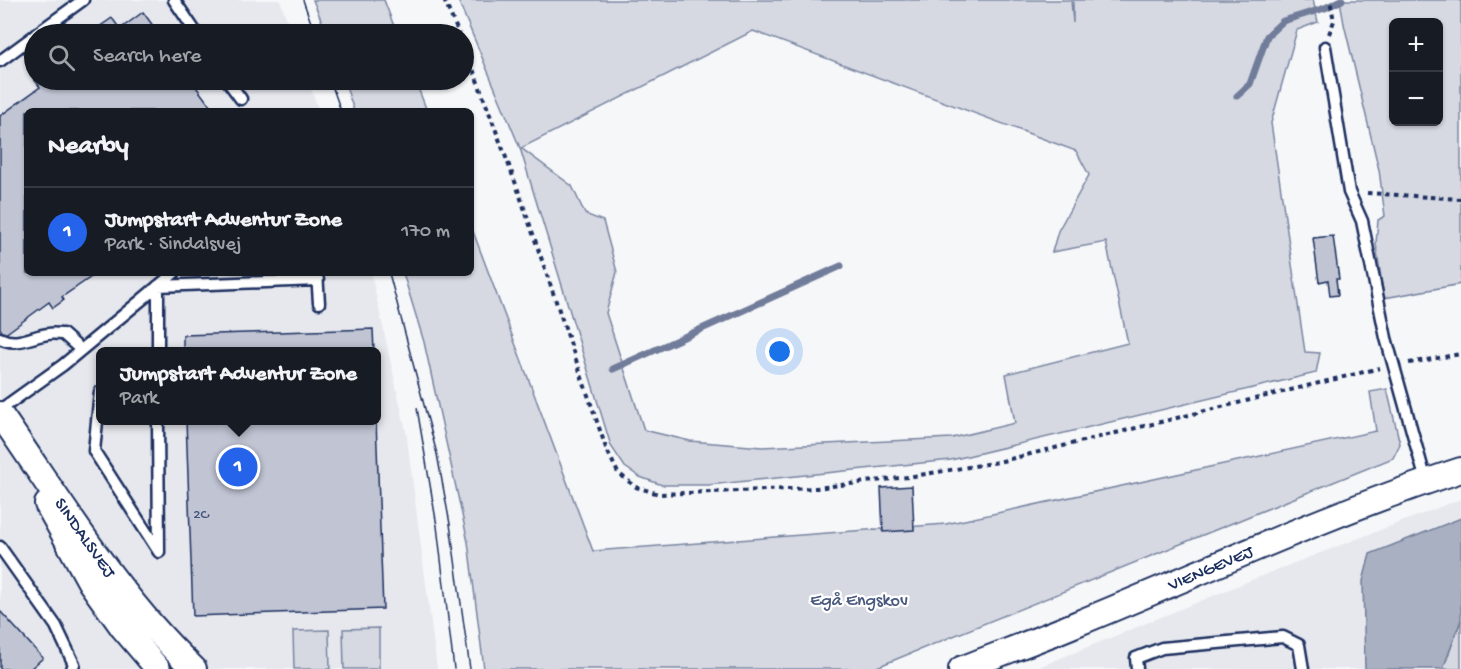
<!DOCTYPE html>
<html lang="en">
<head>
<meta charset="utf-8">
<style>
  :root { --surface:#171b24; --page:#242831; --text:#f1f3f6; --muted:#9ea1a6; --line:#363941; --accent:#2563eb }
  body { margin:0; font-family:"Gochi Hand",sans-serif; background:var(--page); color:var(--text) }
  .controls { position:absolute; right:18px; top:18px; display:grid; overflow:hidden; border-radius:9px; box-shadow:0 2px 4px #0004 }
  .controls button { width:54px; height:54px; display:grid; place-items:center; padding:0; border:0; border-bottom:2px solid var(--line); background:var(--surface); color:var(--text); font:30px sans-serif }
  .you { position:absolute; left:780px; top:352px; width:21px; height:21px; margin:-15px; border:4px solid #fff; border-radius:50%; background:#1a73e8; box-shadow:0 0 0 9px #1a73e833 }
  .badge { display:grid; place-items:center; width:39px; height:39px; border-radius:50%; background:var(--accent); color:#fff; font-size:20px; font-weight:700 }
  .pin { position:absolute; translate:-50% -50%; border:3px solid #fff; box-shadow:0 2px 6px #0006 }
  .popup { position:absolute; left:96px; top:347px; width:285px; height:78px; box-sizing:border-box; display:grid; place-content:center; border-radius:9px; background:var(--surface); filter:drop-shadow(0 2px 4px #0005); font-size:20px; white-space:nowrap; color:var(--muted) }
  .popup b { font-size:22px; color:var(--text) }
  .popup::after { content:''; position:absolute; left:50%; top:100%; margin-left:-12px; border:12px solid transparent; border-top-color:var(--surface) }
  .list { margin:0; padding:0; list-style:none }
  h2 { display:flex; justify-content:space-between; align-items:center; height:78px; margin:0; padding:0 24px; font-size:26px }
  h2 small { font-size:20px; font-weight:400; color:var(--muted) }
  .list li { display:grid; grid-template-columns:39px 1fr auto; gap:18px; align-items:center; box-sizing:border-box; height:90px; padding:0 24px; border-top:2px solid var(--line) }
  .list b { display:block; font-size:22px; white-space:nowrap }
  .list p { margin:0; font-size:20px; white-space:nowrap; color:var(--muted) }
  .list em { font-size:20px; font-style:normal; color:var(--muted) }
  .icon { flex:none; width:33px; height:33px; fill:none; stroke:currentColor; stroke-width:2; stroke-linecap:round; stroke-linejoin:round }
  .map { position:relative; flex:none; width:1461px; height:669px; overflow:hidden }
  .search { position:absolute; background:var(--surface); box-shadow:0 2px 4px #0004; left:24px; top:24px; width:450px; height:66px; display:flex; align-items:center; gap:15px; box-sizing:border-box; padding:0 21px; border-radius:33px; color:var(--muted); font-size:22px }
  .panel { position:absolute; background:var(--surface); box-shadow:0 2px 4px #0004; left:24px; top:108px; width:450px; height:168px; border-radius:9px }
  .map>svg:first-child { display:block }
  .built { fill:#e6e8ee; fill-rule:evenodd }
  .green { fill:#d6d9e2; stroke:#7884a0; stroke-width:1.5; fill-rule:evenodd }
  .water { fill:#a9b0c1; stroke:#707c99; stroke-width:1.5 }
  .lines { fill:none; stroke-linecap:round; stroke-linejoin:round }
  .stream { stroke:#707c99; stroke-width:7 }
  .building { fill:#c0c4d3; stroke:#1b2f5e; stroke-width:1.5 }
  .service-casing { stroke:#1b2f5e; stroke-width:15 }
  .tertiary-casing { stroke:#1b2f5e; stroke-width:28 }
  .path { stroke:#1b2f5e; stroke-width:4; stroke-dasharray:4.5 4.5; stroke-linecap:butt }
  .service { stroke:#fff; stroke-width:10 }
  .tertiary { stroke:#fff; stroke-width:24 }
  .tram { stroke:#1b2f5e; stroke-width:1.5 }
  .labels { text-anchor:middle; stroke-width:4.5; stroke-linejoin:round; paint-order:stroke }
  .number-label { font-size:15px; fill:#44547b }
  .street-label { font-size:18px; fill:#1b2f5e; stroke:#fff }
  .park-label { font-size:18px; fill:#4a5a7f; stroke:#fff }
</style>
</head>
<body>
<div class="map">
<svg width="1461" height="669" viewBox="0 0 1461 669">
  <rect width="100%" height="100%" fill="#f6f7f9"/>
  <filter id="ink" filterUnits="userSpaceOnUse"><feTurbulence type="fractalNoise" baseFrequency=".0167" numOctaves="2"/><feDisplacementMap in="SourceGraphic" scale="12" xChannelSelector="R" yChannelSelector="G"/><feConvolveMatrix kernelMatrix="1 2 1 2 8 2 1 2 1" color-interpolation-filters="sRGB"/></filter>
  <g filter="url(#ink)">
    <!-- built -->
    <path class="built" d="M 0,0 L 280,0 L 292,34 L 34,34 L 34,80 L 308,80 L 319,111 L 27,111 L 27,273 L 371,273 L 406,431 L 437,669 L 0,669 ZM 100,352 L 376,352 L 376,420 L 100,420 Z
      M 1461,499 L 1461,669 L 1034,669 L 1281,568 Z"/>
    <!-- green -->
    <path class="green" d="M 313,0 L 384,0 L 397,34 L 327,34 Z
      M 458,0 L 1071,0 L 1073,23 L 1073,0 L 1313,0 L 1318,22 L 1297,30 L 1271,123 L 1305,352 L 1320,353 L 1316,373 L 951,460 L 708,485 L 662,485 L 640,477 L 625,467 L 611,446 L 520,148 ZM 753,31 L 1076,151 L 1089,175 L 1058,231 L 1052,252 L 1106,242 L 1128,343 L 1006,374 L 1015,423 L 952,438 L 762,447 L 690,441 L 644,430 L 606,313 L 617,272 L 603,221 L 585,214 L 572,186 L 521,148 Z
      M 1340,0 L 1461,0 L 1461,284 L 1384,298 L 1376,244 L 1378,220 L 1385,216 L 1379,170 L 1344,24 ZM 1394,22 L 1438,22 L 1438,122 L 1394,122 Z
      M 344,80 L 415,80 L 427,111 L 354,111 Z
      M 471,226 L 593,551 L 946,524 L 1376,431 L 1370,392 L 1387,389 L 1400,444 L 1393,458 L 872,669 L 484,669 L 468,542 L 424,342 L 403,273 L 471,273 Z
      M 1461,620 L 1461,669 L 1443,669 Z
      M 379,628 L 379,669 L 344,669 L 343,629 Z
      M 329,630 L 330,669 L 294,669 L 293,631 Z"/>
    <!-- water -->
    <path class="water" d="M 1461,518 L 1461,620 L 1443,669 L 1365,669 L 1363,581 L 1370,554 Z"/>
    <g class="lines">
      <!-- stream -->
      <path class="stream" d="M 1237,96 L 1250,84 L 1267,36 L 1283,21 L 1325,8 L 1342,0
        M 613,369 L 841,266"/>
    </g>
    <!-- building -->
    <path class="building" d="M 143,12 L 159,34 L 89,34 L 112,18 L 120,29 Z
      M 34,73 L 34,80 L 191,80 L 214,111 L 27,111 L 27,273 L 97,273 L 62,297 L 64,300 L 53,308 L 49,302 L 4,335 L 0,328 L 0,116 L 40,87 L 31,75 Z
      M 1333,236 L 1339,279 L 1336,279 L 1338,295 L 1330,296 L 1328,280 L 1319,282 L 1313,238 Z
      M 373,329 L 374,352 L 183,352 L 183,335 Z
      M 186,420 L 376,420 L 383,609 L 193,616 Z
      M 912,486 L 914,530 L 883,532 L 881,488 Z
      M 0,611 L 43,658 L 30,669 L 0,669 Z"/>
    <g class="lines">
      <defs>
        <path id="service" d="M 174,0 L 197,34
          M 36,34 L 83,0
          M 1325,47 L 1349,192 L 1362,221 L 1386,338 L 1426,481
          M 0,61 L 34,36
          M 227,80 L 241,99
          M 317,273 L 319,303
          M 0,338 C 16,347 32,336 48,334 C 53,333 58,334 63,334 L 81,350
          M 158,352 L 158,286 L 318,280
          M 100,392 L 94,451 L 159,552 L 158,420
          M 0,410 L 63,365 L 174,273
          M 0,547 L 56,626 L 74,664 L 72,669
          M 1137,669 L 1136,658 L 1162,648 L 1283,637 L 1299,645 L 1303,669"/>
        <path id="tertiary" d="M 0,414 C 60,500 117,597 194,669
          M 47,504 L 90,582 L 123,628 L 158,669
          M 961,669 C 999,654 1038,640 1076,624 C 1204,572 1329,513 1461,470"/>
      </defs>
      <!-- service casing -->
      <use href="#service" class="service-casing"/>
      <!-- tertiary casing -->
      <use href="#tertiary" class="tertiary-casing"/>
      <!-- path -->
      <path class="path" d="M 444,0 L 459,34
        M 1329,34 L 1334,21 L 1330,0
        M 464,45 L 517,187 L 606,448 L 618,473 L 636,487 L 659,494 L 816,488 L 908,477 L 998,462 L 1380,368
        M 1367,193 L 1461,199
        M 1409,363 L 1461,354"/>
      <!-- service -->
      <use href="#service" class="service"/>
      <!-- tertiary -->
      <use href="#tertiary" class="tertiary"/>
      <!-- tram -->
      <path class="tram" d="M 303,0 L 315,34
        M 330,80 L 341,111
        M 389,273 L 437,454 L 450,524 L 470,669
        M 417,408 L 437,526 L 454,669"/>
    </g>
  </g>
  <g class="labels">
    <!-- number labels -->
    <g class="number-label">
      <text x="201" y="518">2C</text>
    </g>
    <!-- street labels -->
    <g class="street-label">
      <text transform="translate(86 537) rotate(55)" y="6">SINDALSVEJ</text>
      <text transform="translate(1210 567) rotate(-23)" y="6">VIENGEVEJ</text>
    </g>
    <!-- park labels -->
    <g class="park-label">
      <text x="859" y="605">Egå Engskov</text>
    </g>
  </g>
</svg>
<div class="controls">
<button>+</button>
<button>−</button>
</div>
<div class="you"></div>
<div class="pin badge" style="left:238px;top:467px">1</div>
<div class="popup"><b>Jumpstart Adventur Zone</b>Park</div>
<div class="search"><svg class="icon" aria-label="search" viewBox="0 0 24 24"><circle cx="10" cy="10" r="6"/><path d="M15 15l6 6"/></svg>Search here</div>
<section class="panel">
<h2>Nearby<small></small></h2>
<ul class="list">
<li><span class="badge">1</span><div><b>Jumpstart Adventur Zone</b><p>Park · Sindalsvej</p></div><em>170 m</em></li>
</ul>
</section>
</div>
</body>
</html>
